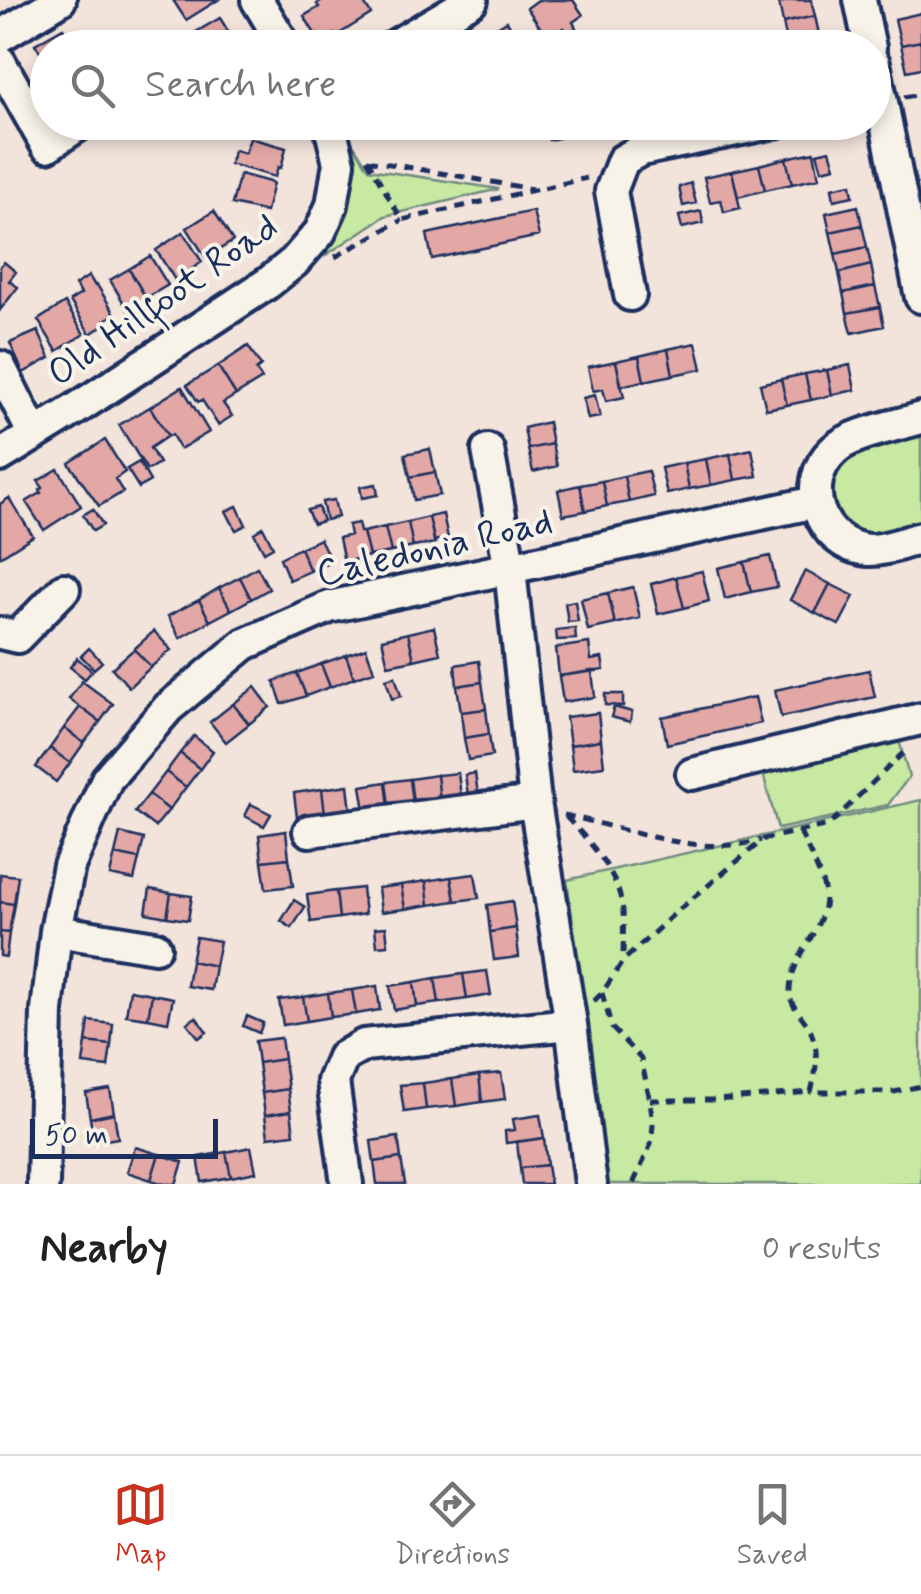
<!DOCTYPE html>
<html lang="en">
<head>
<meta charset="utf-8">
<style>
  :root { --surface:#fff; --page:#f2f2f2; --text:#202124; --muted:#757577; --line:#e0e0e0; --accent:#c8321e }
  body { margin:0; font-family:Mynerve,sans-serif; background:var(--page); color:var(--text) }
  .scale { position:absolute; left:30px; bottom:25px; width:188px; box-sizing:border-box; padding-left:10px; border:5px solid #1b2f5e; border-top:0; font-size:28px; line-height:35px; white-space:nowrap; color:#1b2f5e; -webkit-text-stroke:8px #f7f3e8; paint-order:stroke }
  .list { margin:0; padding:0; list-style:none }
  h2 { display:flex; justify-content:space-between; align-items:center; height:130px; margin:0; padding:0 40px; font-size:42px }
  h2 small { font-size:32px; font-weight:400; color:var(--muted) }
  .icon { flex:none; width:55px; height:55px; fill:none; stroke:currentColor; stroke-width:2; stroke-linecap:round; stroke-linejoin:round }
  .map { position:relative; flex:none; width:921px; height:1184px; overflow:hidden }
  .search { position:absolute; background:var(--surface); box-shadow:0 5px 15px #0003; left:30px; right:30px; top:30px; height:110px; display:flex; align-items:center; gap:25px; box-sizing:border-box; padding:0 35px; border-radius:55px; color:var(--muted); font-size:38px }
  .sheet { height:270px; background:var(--surface) }
  nav { display:flex; justify-content:space-around; align-items:center; box-sizing:border-box; height:140px; border-top:2px solid var(--line); background:var(--surface); font-size:28px; color:var(--muted) }
  nav a { display:grid; justify-items:center; gap:5px }
  nav .on { color:var(--accent) }
  .map>svg:first-child { display:block }
  .green { fill:#c7e9a2; stroke:#718c80; stroke-width:2.5 }
  .building { fill:#e3a8a6; stroke:#1b2f5e; stroke-width:2.5 }
  .lines { fill:none; stroke-linecap:round; stroke-linejoin:round }
  .minor-casing { stroke:#1b2f5e; stroke-width:38 }
  .path { stroke:#1b2f5e; stroke-width:5; stroke-dasharray:10 8; stroke-linecap:butt }
  .minor { stroke:#f7f3e8; stroke-width:30 }
  .labels { text-anchor:middle; stroke-width:8; stroke-linejoin:round; paint-order:stroke }
  .street-label { font-size:38px; fill:#1b2f5e; stroke:#f7f3e8 }
</style>
</head>
<body>
<div class="map">
<svg width="921" height="1184" viewBox="0 0 921 1184">
  <rect width="100%" height="100%" fill="#f3e4db"/>
  <filter id="ink" filterUnits="userSpaceOnUse"><feTurbulence type="fractalNoise" baseFrequency=".01" numOctaves="2"/><feDisplacementMap in="SourceGraphic" scale="20" xChannelSelector="R" yChannelSelector="G"/><feConvolveMatrix kernelMatrix="1 2 1 2 8 2 1 2 1" color-interpolation-filters="sRGB"/></filter>
  <g filter="url(#ink)">
    <!-- green -->
    <path class="green" d="M 348,136 L 369,169 L 499,189 L 385,216 L 326,255 L 345,209 L 354,175 Z
      M 921,434 L 921,523 C 905,527 883,536 867,532 C 828,524 821,475 853,454 C 866,445 904,438 921,434 Z
      M 899,740 L 909,777 L 888,805 L 778,829 L 761,766 Z
      M 921,800 L 921,1184 L 608,1184 L 567,880 Z"/>
    <!-- building -->
    <path class="building" d="M 173,0 L 218,0 L 186,20 Z
      M 323,0 L 362,0 L 371,14 L 336,36 L 334,34 L 320,42 L 304,16 L 319,7 L 317,4 Z
      M 538,0 L 573,0 L 583,15 L 573,22 L 576,28 L 568,34 L 564,28 L 548,39 L 527,8 Z
      M 793,0 L 811,0 L 815,16 L 783,23 L 779,3 Z
      M 921,13 L 921,41 L 901,45 L 895,19 Z
      M 815,16 L 819,34 L 787,42 L 783,23 Z
      M 220,18 L 228,31 L 199,48 L 191,35 Z
      M 507,21 L 523,48 L 480,48 L 475,40 Z
      M 63,28 L 73,44 L 67,48 L 48,48 L 48,59 L 45,60 L 35,44 Z
      M 228,31 L 236,45 L 231,48 L 200,48 Z
      M 921,41 L 921,68 L 907,71 L 901,45 Z
      M 545,122 L 574,122 L 577,134 L 549,140 Z
      M 574,122 L 604,122 L 605,128 L 577,134 Z
      M 250,138 L 286,148 L 281,168 L 278,167 L 275,177 L 230,164 L 234,150 L 245,153 Z
      M 830,150 L 835,167 L 822,170 L 817,153 Z
      M 814,152 L 819,178 L 792,184 L 786,158 Z
      M 786,158 L 792,184 L 765,190 L 759,165 Z
      M 759,165 L 765,190 L 738,197 L 732,171 Z
      M 732,171 L 740,208 L 724,212 L 721,200 L 710,202 L 704,177 Z
      M 240,174 L 273,183 L 266,212 L 232,204 Z
      M 691,183 L 696,203 L 683,206 L 679,187 Z
      M 851,184 L 853,196 L 834,200 L 832,188 Z
      M 858,206 L 862,225 L 830,232 L 826,213 Z
      M 214,211 L 233,241 L 206,258 L 187,228 Z
      M 533,211 L 539,236 L 432,259 L 427,234 Z
      M 701,211 L 703,223 L 682,228 L 679,216 Z
      M 862,225 L 867,247 L 835,254 L 830,232 Z
      M 183,232 L 202,262 L 175,280 L 156,250 Z
      M 867,247 L 871,265 L 839,273 L 835,254 Z
      M 150,256 L 168,285 L 146,298 L 129,269 Z
      M 4,262 L 16,272 L 9,281 L 18,287 L 0,310 L 0,266 Z
      M 871,265 L 875,286 L 843,293 L 839,273 Z
      M 129,269 L 146,298 L 128,310 L 110,280 Z
      M 89,276 L 95,286 L 97,285 L 115,314 L 105,320 L 107,323 L 90,334 L 70,301 L 81,294 L 75,285 Z
      M 875,286 L 880,307 L 847,313 L 843,293 Z
      M 65,303 L 84,334 L 57,351 L 38,320 Z
      M 880,307 L 884,326 L 852,333 L 847,313 Z
      M 38,331 L 50,358 L 23,373 L 10,343 Z
      M 696,343 L 702,369 L 673,375 L 668,349 Z
      M 248,346 L 261,366 L 256,370 L 262,379 L 236,395 L 218,366 Z
      M 668,349 L 673,375 L 644,381 L 639,356 Z
      M 639,356 L 644,381 L 621,386 L 616,361 Z
      M 616,361 L 624,397 L 606,401 L 603,389 L 593,391 L 588,367 Z
      M 850,365 L 855,390 L 832,395 L 827,370 Z
      M 218,366 L 236,395 L 223,403 L 232,416 L 218,425 L 202,400 L 198,402 L 187,385 Z
      M 827,370 L 832,395 L 811,400 L 805,374 Z
      M 805,374 L 811,400 L 787,405 L 781,379 Z
      M 781,379 L 787,405 L 766,409 L 760,384 Z
      M 182,387 L 209,432 L 180,449 L 172,435 L 168,436 L 150,407 Z
      M 595,395 L 600,417 L 588,419 L 583,398 Z
      M 150,407 L 168,436 L 150,448 L 159,463 L 147,470 L 119,425 Z
      M 548,422 L 552,444 L 528,449 L 524,428 Z
      M 105,440 L 125,472 L 115,479 L 123,492 L 99,506 L 69,463 Z
      M 552,444 L 557,466 L 533,472 L 528,449 Z
      M 430,449 L 435,472 L 410,477 L 405,454 Z
      M 752,449 L 757,476 L 735,480 L 730,454 Z
      M 730,454 L 735,480 L 711,485 L 706,459 Z
      M 706,459 L 711,485 L 689,489 L 684,463 Z
      M 139,462 L 150,481 L 139,488 L 127,469 Z
      M 684,463 L 689,489 L 667,494 L 661,468 Z
      M 58,469 L 81,506 L 44,530 L 26,502 L 41,493 L 40,490 L 43,488 L 38,481 Z
      M 648,471 L 654,496 L 629,502 L 624,476 Z
      M 435,472 L 440,495 L 414,500 L 410,477 Z
      M 624,476 L 629,502 L 607,506 L 602,481 Z
      M 602,481 L 607,506 L 585,511 L 580,485 Z
      M 376,484 L 378,495 L 362,498 L 360,487 Z
      M 580,485 L 585,511 L 563,515 L 558,490 Z
      M 9,498 L 33,536 L 0,557 L 0,504 Z
      M 334,500 L 338,517 L 326,520 L 322,502 Z
      M 237,506 L 246,525 L 236,530 L 226,511 Z
      M 318,507 L 323,521 L 313,524 L 307,510 Z
      M 93,509 L 103,525 L 93,531 L 83,515 Z
      M 443,514 L 448,538 L 434,541 L 429,517 Z
      M 429,517 L 435,543 L 413,547 L 408,522 Z
      M 408,522 L 413,547 L 391,552 L 385,527 Z
      M 358,523 L 360,532 L 363,532 L 369,556 L 344,562 L 339,538 L 350,535 L 348,525 Z
      M 263,527 L 273,547 L 264,552 L 254,533 Z
      M 385,527 L 391,552 L 369,556 L 363,532 Z
      M 320,539 L 331,561 L 310,571 L 300,548 Z
      M 300,548 L 310,571 L 289,580 L 280,558 Z
      M 770,556 L 777,587 L 751,592 L 744,562 Z
      M 744,562 L 751,592 L 725,599 L 718,568 Z
      M 257,567 L 269,589 L 251,599 L 240,577 Z
      M 702,571 L 709,601 L 684,608 L 676,577 Z
      M 805,571 L 830,584 L 815,613 L 790,600 Z
      M 240,577 L 251,599 L 231,610 L 219,588 Z
      M 676,577 L 684,608 L 658,614 L 651,584 Z
      M 830,584 L 854,596 L 839,625 L 815,613 Z
      M 633,587 L 640,618 L 615,624 L 608,593 Z
      M 219,588 L 231,610 L 210,621 L 199,600 Z
      M 608,593 L 615,624 L 588,630 L 581,599 Z
      M 199,600 L 210,621 L 180,638 L 168,616 Z
      M 575,601 L 578,621 L 568,622 L 565,603 Z
      M 434,627 L 440,654 L 414,660 L 408,633 Z
      M 575,628 L 576,639 L 557,640 L 556,630 Z
      M 154,631 L 171,650 L 151,667 L 134,649 Z
      M 408,633 L 414,660 L 388,665 L 382,639 Z
      M 589,643 L 591,660 L 602,658 L 604,670 L 559,676 L 556,648 Z
      M 89,648 L 102,662 L 94,669 L 81,656 Z
      M 366,648 L 374,671 L 354,678 L 346,655 Z
      M 134,649 L 151,667 L 129,687 L 112,668 Z
      M 346,655 L 354,678 L 330,687 L 321,664 Z
      M 77,658 L 92,671 L 85,679 L 70,667 Z
      M 479,661 L 482,682 L 457,686 L 455,665 Z
      M 321,664 L 330,687 L 306,696 L 297,673 Z
      M 869,670 L 875,697 L 781,717 L 775,690 Z
      M 592,671 L 595,697 L 563,702 L 559,676 Z
      M 297,673 L 306,696 L 282,704 L 274,681 Z
      M 395,676 L 401,696 L 392,699 L 386,679 Z
      M 82,681 L 113,704 L 100,722 L 69,699 Z
      M 482,682 L 486,709 L 461,712 L 457,686 Z
      M 255,687 L 270,707 L 249,724 L 233,704 Z
      M 605,694 L 623,694 L 623,706 L 605,705 Z
      M 755,697 L 761,723 L 667,744 L 662,717 Z
      M 233,704 L 249,724 L 226,742 L 210,722 Z
      M 80,707 L 100,722 L 84,743 L 64,728 Z
      M 614,707 L 632,712 L 630,722 L 611,717 Z
      M 486,709 L 489,734 L 464,738 L 461,712 Z
      M 598,713 L 601,740 L 570,745 L 566,717 Z
      M 64,728 L 84,743 L 70,763 L 50,748 Z
      M 489,734 L 492,756 L 468,760 L 464,738 Z
      M 194,736 L 213,751 L 200,769 L 180,753 Z
      M 601,740 L 604,766 L 573,770 L 570,745 Z
      M 50,748 L 70,763 L 56,782 L 36,767 Z
      M 180,753 L 200,769 L 186,787 L 166,772 Z
      M 166,772 L 186,787 L 169,810 L 149,794 Z
      M 458,773 L 461,797 L 440,800 L 437,775 Z
      M 475,773 L 478,794 L 468,795 L 465,775 Z
      M 437,775 L 440,800 L 413,803 L 410,779 Z
      M 410,779 L 413,803 L 389,806 L 386,782 Z
      M 386,782 L 389,806 L 365,810 L 361,786 Z
      M 348,785 L 351,811 L 325,814 L 322,789 Z
      M 322,789 L 325,814 L 297,818 L 294,793 Z
      M 149,794 L 169,810 L 155,827 L 135,812 Z
      M 251,804 L 271,814 L 264,826 L 245,816 Z
      M 286,831 L 289,858 L 262,861 L 259,835 Z
      M 120,833 L 144,839 L 139,859 L 115,854 Z
      M 115,854 L 139,859 L 134,880 L 110,875 Z
      M 289,858 L 293,886 L 266,889 L 262,861 Z
      M 0,874 L 18,876 L 14,904 L 0,902 Z
      M 475,874 L 479,898 L 455,901 L 451,877 Z
      M 451,877 L 455,901 L 429,905 L 426,881 Z
      M 426,881 L 429,905 L 405,909 L 401,885 Z
      M 401,885 L 405,909 L 381,912 L 378,888 Z
      M 362,888 L 365,914 L 339,918 L 336,891 Z
      M 150,889 L 171,893 L 167,917 L 146,913 Z
      M 336,891 L 339,918 L 311,922 L 307,895 Z
      M 171,893 L 192,896 L 188,920 L 167,917 Z
      M 294,900 L 305,907 L 292,928 L 281,921 Z
      M 512,901 L 516,928 L 490,932 L 487,905 Z
      M 0,902 L 14,904 L 9,933 L 0,932 Z
      M 386,927 L 388,945 L 377,946 L 375,928 Z
      M 516,928 L 519,957 L 494,960 L 490,932 Z
      M 0,932 L 9,933 L 6,957 L 0,956 Z
      M 196,937 L 220,941 L 215,966 L 191,961 Z
      M 191,961 L 215,966 L 211,990 L 187,986 Z
      M 487,971 L 491,995 L 467,999 L 463,974 Z
      M 463,974 L 467,999 L 439,1003 L 435,978 Z
      M 435,978 L 439,1003 L 417,1006 L 414,982 Z
      M 414,982 L 417,1006 L 394,1010 L 390,986 Z
      M 377,986 L 380,1010 L 356,1014 L 352,990 Z
      M 130,990 L 152,994 L 148,1018 L 126,1015 Z
      M 352,990 L 356,1014 L 331,1017 L 328,993 Z
      M 328,993 L 331,1017 L 307,1021 L 303,997 Z
      M 152,994 L 173,998 L 168,1022 L 148,1018 Z
      M 303,997 L 307,1021 L 283,1025 L 279,1000 Z
      M 247,1016 L 263,1023 L 259,1033 L 243,1026 Z
      M 196,1017 L 207,1032 L 199,1038 L 187,1023 Z
      M 89,1021 L 113,1024 L 111,1045 L 86,1042 Z
      M 281,1038 L 284,1059 L 258,1063 L 255,1041 Z
      M 86,1042 L 111,1045 L 108,1067 L 83,1064 Z
      M 284,1059 L 288,1089 L 262,1093 L 258,1063 Z
      M 501,1073 L 505,1099 L 482,1102 L 479,1075 Z
      M 479,1075 L 482,1102 L 456,1106 L 452,1079 Z
      M 452,1079 L 456,1106 L 426,1109 L 423,1083 Z
      M 423,1083 L 426,1109 L 404,1112 L 400,1085 Z
      M 110,1089 L 114,1113 L 90,1118 L 86,1093 Z
      M 288,1089 L 291,1111 L 265,1115 L 262,1093 Z
      M 291,1111 L 294,1134 L 268,1137 L 265,1115 Z
      M 114,1113 L 118,1138 L 94,1142 L 90,1118 Z
      M 540,1115 L 544,1138 L 506,1143 L 505,1131 L 515,1130 L 513,1119 Z
      M 398,1137 L 401,1158 L 374,1162 L 371,1141 Z
      M 544,1138 L 547,1165 L 520,1168 L 517,1142 Z
      M 135,1147 L 159,1154 L 151,1180 L 127,1172 Z
      M 251,1147 L 256,1172 L 231,1177 L 226,1152 Z
      M 226,1152 L 231,1177 L 202,1182 L 198,1157 Z
      M 159,1154 L 183,1162 L 176,1184 L 164,1184 L 151,1180 Z
      M 401,1158 L 405,1184 L 377,1184 L 374,1162 Z
      M 547,1165 L 550,1184 L 522,1184 L 520,1168 Z"/>
    <g class="lines">
      <defs>
        <path id="minor" d="M 257,0 L 286,48
          M 860,0 L 870,48
          M 0,36 L 60,0
          M 391,48 L 472,0
          M 0,62 L 47,146 L 83,122
          M 874,63 L 921,297
          M 630,295 L 611,191 L 623,160 L 641,150 L 775,122
          M 0,367 L 34,435
          M 921,418 C 896,426 852,433 834,450 C 798,483 819,546 868,550 C 885,551 905,542 921,538
          M 488,450 L 510,569 L 535,802 L 571,1024 L 591,1184
          M 0,456 L 76,409 L 268,283 L 294,262 L 320,232 L 332,205 L 339,163 L 329,122
          M 0,633 L 17,637 L 64,589
          M 692,774 L 921,719
          M 309,831 L 535,802
          M 56,931 L 155,947
          M 43,1184 L 47,1011 L 56,931 L 69,866 L 107,779 L 168,708 L 245,644 L 329,607 L 816,502
          M 347,1184 L 333,1081 L 343,1057 L 364,1045 L 571,1024"/>
      </defs>
      <!-- minor casing -->
      <use href="#minor" class="minor-casing"/>
      <!-- path -->
      <path class="path" d="M 904,97 L 921,94
        M 367,159 L 402,220 L 587,178
        M 367,160 L 532,189
        M 335,257 L 402,220
        M 564,815 C 625,828 699,858 761,840
        M 566,817 C 592,844 619,873 623,912 C 624,928 623,945 623,961
        M 800,832 C 807,849 825,880 825,897 C 825,930 790,957 790,991 C 789,1007 805,1017 811,1032 C 820,1053 816,1071 811,1092 L 894,1092 L 921,1086
        M 602,993 L 612,1028 L 641,1059 L 650,1100 L 653,1125 L 651,1144 L 633,1184
        M 594,1001 L 602,993 L 623,961 L 675,913 L 764,839 L 829,825 L 905,751
        M 650,1100 L 716,1100 L 811,1092"/>
      <!-- minor -->
      <use href="#minor" class="minor"/>
    </g>
  </g>
  <g class="labels">
    <!-- street labels -->
    <g class="street-label">
      <text transform="translate(162 299) rotate(-35)" y="13">Old Hillfoot Road</text>
      <text transform="translate(434 546) rotate(-13)" y="13">Caledonia Road</text>
    </g>
  </g>
</svg>
<div class="scale">50 m</div>
<div class="search"><svg class="icon" aria-label="search" viewBox="0 0 24 24"><circle cx="10" cy="10" r="6"/><path d="M15 15l6 6"/></svg>Search here</div>
</div>
<section class="sheet">
<h2>Nearby<small>0 results</small></h2>
<ul class="list">
</ul>
</section>
<nav>
<a class="on"><svg class="icon" aria-label="map" viewBox="0 0 24 24"><path d="M3 6l6-2 6 2 6-2v14l-6 2-6-2-6 2zM9 4v14M15 6v14"/></svg>Map</a>
<a><svg class="icon" aria-label="directions" viewBox="0 0 24 24"><path d="M12 3l9 9-9 9-9-9zM9 14v-3h6M13 9l2 2-2 2"/></svg>Directions</a>
<a><svg class="icon" aria-label="saved" viewBox="0 0 24 24"><path d="M7 4h10v16l-5-4-5 4z"/></svg>Saved</a>
</nav>
</body>
</html>
